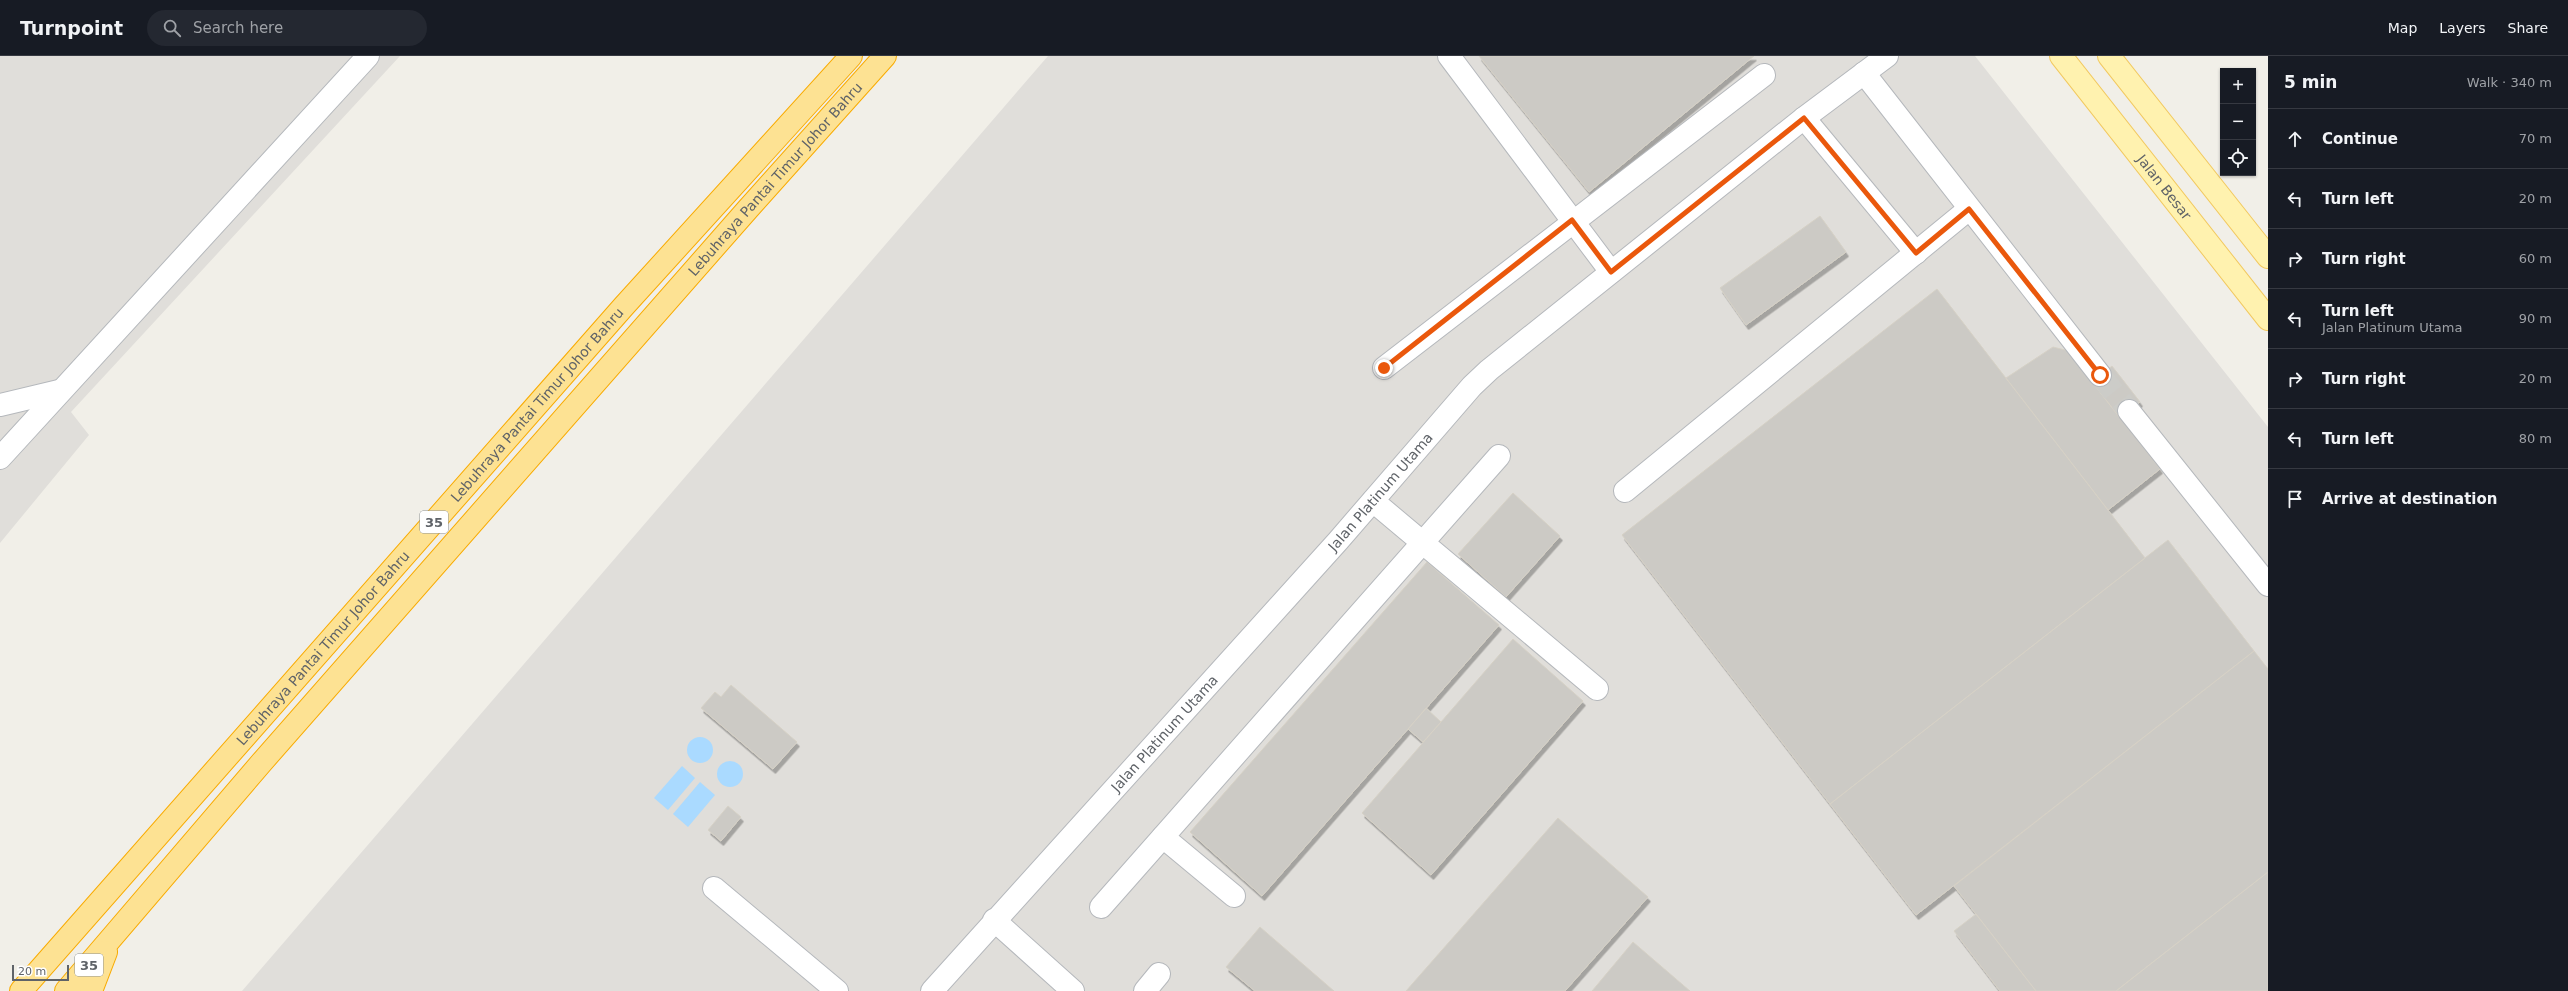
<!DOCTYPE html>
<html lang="en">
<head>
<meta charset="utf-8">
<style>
  :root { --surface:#171b24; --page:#242831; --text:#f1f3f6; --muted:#9ea1a6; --line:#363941 }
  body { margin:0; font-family:"DejaVu Sans",sans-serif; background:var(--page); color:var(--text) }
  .controls { position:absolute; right:12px; top:12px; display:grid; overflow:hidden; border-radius:0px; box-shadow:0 1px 3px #0004 }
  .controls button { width:36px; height:36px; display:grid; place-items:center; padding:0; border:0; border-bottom:1px solid var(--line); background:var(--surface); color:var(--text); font:20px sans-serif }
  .scale { position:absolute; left:12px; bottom:10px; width:57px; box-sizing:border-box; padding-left:4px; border:2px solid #5f6368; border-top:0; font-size:11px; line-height:14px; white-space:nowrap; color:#5f6368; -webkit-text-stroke:3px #fff; paint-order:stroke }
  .stop { position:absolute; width:12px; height:12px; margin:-9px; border:3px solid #ea580c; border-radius:50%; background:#fff }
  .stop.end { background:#ea580c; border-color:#fff; box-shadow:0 1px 4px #0008 }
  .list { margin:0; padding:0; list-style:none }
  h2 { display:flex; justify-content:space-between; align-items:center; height:52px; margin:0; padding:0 16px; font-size:17px }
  h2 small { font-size:13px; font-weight:400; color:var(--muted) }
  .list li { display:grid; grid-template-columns:26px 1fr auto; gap:12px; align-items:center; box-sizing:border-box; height:60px; padding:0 16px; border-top:1px solid var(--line) }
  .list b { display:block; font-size:15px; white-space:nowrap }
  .list p { margin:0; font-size:13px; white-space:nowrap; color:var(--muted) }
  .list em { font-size:13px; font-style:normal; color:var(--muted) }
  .icon { flex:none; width:22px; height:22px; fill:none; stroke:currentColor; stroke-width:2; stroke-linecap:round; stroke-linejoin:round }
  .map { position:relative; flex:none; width:2268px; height:935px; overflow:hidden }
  header { display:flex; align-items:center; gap:24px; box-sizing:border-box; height:56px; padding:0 20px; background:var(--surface); border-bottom:1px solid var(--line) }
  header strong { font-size:19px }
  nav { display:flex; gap:22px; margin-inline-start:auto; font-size:14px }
  .search { width:280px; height:36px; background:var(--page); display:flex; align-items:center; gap:10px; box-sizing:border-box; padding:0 14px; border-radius:22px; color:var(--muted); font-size:15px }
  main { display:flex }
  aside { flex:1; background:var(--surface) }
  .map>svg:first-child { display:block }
  .industrial { fill:#e0deda }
  .water { fill:#aadaff }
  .building { fill:#cccac5; stroke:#d6d1c6; filter:url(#shadow) }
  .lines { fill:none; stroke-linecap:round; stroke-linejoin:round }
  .minor-tunnel { stroke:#ccccc8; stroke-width:22; stroke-dasharray:22 11; stroke-linecap:butt }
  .minor-casing { stroke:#b5b8bc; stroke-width:24 }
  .major-casing { stroke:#f2c960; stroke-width:24 }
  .highway-casing { stroke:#f9ab00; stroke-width:24 }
  .minor { stroke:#fff; stroke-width:22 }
  .major { stroke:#fff2af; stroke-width:22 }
  .highway { stroke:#fde293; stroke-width:22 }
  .route { stroke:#ea580c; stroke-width:5 }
  .labels { text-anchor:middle; stroke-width:4; stroke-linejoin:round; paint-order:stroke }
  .shield { fill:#fff; stroke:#8f9295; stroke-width:1 }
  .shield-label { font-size:13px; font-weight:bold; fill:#5f6368 }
  .street-label { font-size:14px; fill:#5f6368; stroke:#fff }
</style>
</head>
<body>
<header>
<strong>Turnpoint</strong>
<div class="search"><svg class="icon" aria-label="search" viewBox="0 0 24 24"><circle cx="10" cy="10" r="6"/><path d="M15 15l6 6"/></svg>Search here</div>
<nav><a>Map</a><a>Layers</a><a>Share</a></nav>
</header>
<main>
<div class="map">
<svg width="2268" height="935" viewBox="0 0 2268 935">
  <defs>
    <filter id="shadow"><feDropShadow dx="2.5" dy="4.5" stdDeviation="0" flood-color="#0004"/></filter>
  </defs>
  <rect width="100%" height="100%" fill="#f1efe8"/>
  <!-- industrial -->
  <path class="industrial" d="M 0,0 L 400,0 L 71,356 L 89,379 L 0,487 Z
    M 1048,0 L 1975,0 L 2268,371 L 2268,935 L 242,935 Z"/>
  <!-- water -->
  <path class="water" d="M687 694a13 13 0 1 1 26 0a13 13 0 1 1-26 0Z
    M717 718a13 13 0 1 1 26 0a13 13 0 1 1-26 0Z
    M 682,710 L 695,722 L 668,754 L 654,742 Z
    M 700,726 L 715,739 L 688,771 L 673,758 Z"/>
  <!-- building -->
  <path class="building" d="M 1479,0 L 1754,0 L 1589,136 Z
    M 1820,160 L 1846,196 L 1746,269 L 1720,232 Z
    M 1937,233 L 2145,502 L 1830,748 L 1622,479 Z
    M 2053,291 L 2073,296 L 2092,326 L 2160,413 L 2108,454 L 2006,322 Z
    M 2112,310 L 2140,346 L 2120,362 L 2092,326 Z
    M 1513,437 L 1560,480 L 1506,541 L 1458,498 Z
    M 2168,484 L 2254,595 L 1916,859 L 1830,748 Z
    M 1427,506 L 1499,569 L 1262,840 L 1190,776 Z
    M 1513,583 L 1583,645 L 1431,819 L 1362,757 Z
    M 2254,595 L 2268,613 L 2268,816 L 2116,935 L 2036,935 L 1954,830 Z
    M 731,629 L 797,686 L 773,713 L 701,652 L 715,636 L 721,641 Z
    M 1426,652 L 1441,666 L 1423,686 L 1408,673 Z
    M 728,750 L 741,761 L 721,785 L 708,774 Z
    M 1558,762 L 1648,841 L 1565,935 L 1406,935 Z
    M 2268,816 L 2268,935 L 2116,935 Z
    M 1976,858 L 2036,935 L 2000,935 L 1954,875 Z
    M 1260,871 L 1334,935 L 1255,935 L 1226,911 Z
    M 1633,886 L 1690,935 L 1592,935 Z"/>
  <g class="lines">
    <!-- minor-tunnel -->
    <path class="minor-tunnel" d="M 2100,319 L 2129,355"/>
    <defs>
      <g id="minor">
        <path d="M 1449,0 L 1611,216"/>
        <path d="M 1864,17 L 2100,319"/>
        <path d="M 1804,62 L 1916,197"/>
        <path d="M 1384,312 L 1764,19"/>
        <path d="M 0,349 L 59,335"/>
        <path d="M 2129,355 L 2268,529"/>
        <path d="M 0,402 L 368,0"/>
        <path d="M 1625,435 L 1969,153"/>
        <path d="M 1373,445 L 1597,633"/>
        <path d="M 1163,781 L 1234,840"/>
        <path d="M 714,832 L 837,935"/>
        <path d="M 1101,851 L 1499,400"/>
        <path d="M 994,864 L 1073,935"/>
        <path id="s1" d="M 932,935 L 1338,485 L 1472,330 L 1489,314 L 1804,62 L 1887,0"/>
        <path d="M 1145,935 L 1159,918"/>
      </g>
      <g id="major">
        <path id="s2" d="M 2061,0 L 2268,263"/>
        <path d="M 2109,0 L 2268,201"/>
      </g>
      <g id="highway">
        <path id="s3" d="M 21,935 L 624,250 L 851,0"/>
        <path id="s4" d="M 66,935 L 262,706 L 747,154 L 885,0"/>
        <path d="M 91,935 L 106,896"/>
      </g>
    </defs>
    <!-- minor casing -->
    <use href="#minor" class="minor-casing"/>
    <!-- major casing -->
    <use href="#major" class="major-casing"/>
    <!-- highway casing -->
    <use href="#highway" class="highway-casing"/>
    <!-- minor -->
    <use href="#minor" class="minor"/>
    <!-- major -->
    <use href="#major" class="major"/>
    <!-- highway -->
    <use href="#highway" class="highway"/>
  </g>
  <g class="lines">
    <!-- route -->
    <path class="route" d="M 1384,312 L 1572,164 L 1611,216 L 1804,62 L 1916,197 L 1969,153 L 2100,319"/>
  </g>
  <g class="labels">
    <!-- shield labels -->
    <g class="shield">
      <rect x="420" y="455" width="28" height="22" rx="3"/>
      <rect x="75" y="898" width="28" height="22" rx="3"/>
    </g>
    <g class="shield-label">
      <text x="434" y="471">35</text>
      <text x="89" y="914">35</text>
    </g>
    <!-- street labels -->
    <g class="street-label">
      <text dy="5" stroke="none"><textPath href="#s4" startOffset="1078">Lebuhraya Pantai Timur Johor Bahru</textPath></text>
      <text dy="5" stroke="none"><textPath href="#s2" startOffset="167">Jalan Besar</textPath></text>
      <text dy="5" stroke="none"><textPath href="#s3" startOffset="781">Lebuhraya Pantai Timur Johor Bahru</textPath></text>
      <text dy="5" stroke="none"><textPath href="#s1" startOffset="671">Jalan Platinum Utama</textPath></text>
      <text dy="5" stroke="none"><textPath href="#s3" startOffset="457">Lebuhraya Pantai Timur Johor Bahru</textPath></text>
      <text dy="5" stroke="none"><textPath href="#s1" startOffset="347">Jalan Platinum Utama</textPath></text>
    </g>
  </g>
</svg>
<div class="controls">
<button>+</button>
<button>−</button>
<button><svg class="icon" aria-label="locate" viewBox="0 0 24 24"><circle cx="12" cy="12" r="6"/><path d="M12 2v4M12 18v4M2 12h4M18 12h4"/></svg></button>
</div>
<div class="scale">20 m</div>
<div class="stop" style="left:2100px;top:319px"></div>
<div class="stop end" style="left:1384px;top:312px"></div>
</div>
<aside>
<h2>5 min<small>Walk · 340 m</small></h2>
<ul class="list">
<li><svg class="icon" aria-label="ahead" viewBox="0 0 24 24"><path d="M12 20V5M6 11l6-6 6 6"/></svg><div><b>Continue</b></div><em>70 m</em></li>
<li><svg class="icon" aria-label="left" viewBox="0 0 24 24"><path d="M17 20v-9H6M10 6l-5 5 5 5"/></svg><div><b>Turn left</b></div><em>20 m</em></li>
<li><svg class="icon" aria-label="right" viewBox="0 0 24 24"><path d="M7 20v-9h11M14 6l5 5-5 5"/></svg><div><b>Turn right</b></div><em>60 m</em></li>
<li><svg class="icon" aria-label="left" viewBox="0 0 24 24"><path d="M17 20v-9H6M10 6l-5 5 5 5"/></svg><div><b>Turn left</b><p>Jalan Platinum Utama</p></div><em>90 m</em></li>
<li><svg class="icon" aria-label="right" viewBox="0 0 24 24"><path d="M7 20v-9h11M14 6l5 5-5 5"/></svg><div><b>Turn right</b></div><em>20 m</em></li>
<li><svg class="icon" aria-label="left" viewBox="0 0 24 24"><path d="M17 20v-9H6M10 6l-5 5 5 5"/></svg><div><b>Turn left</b></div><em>80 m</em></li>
<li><svg class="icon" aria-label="arrive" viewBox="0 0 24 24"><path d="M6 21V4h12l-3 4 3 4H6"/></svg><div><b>Arrive at destination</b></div></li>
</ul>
</aside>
</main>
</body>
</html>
